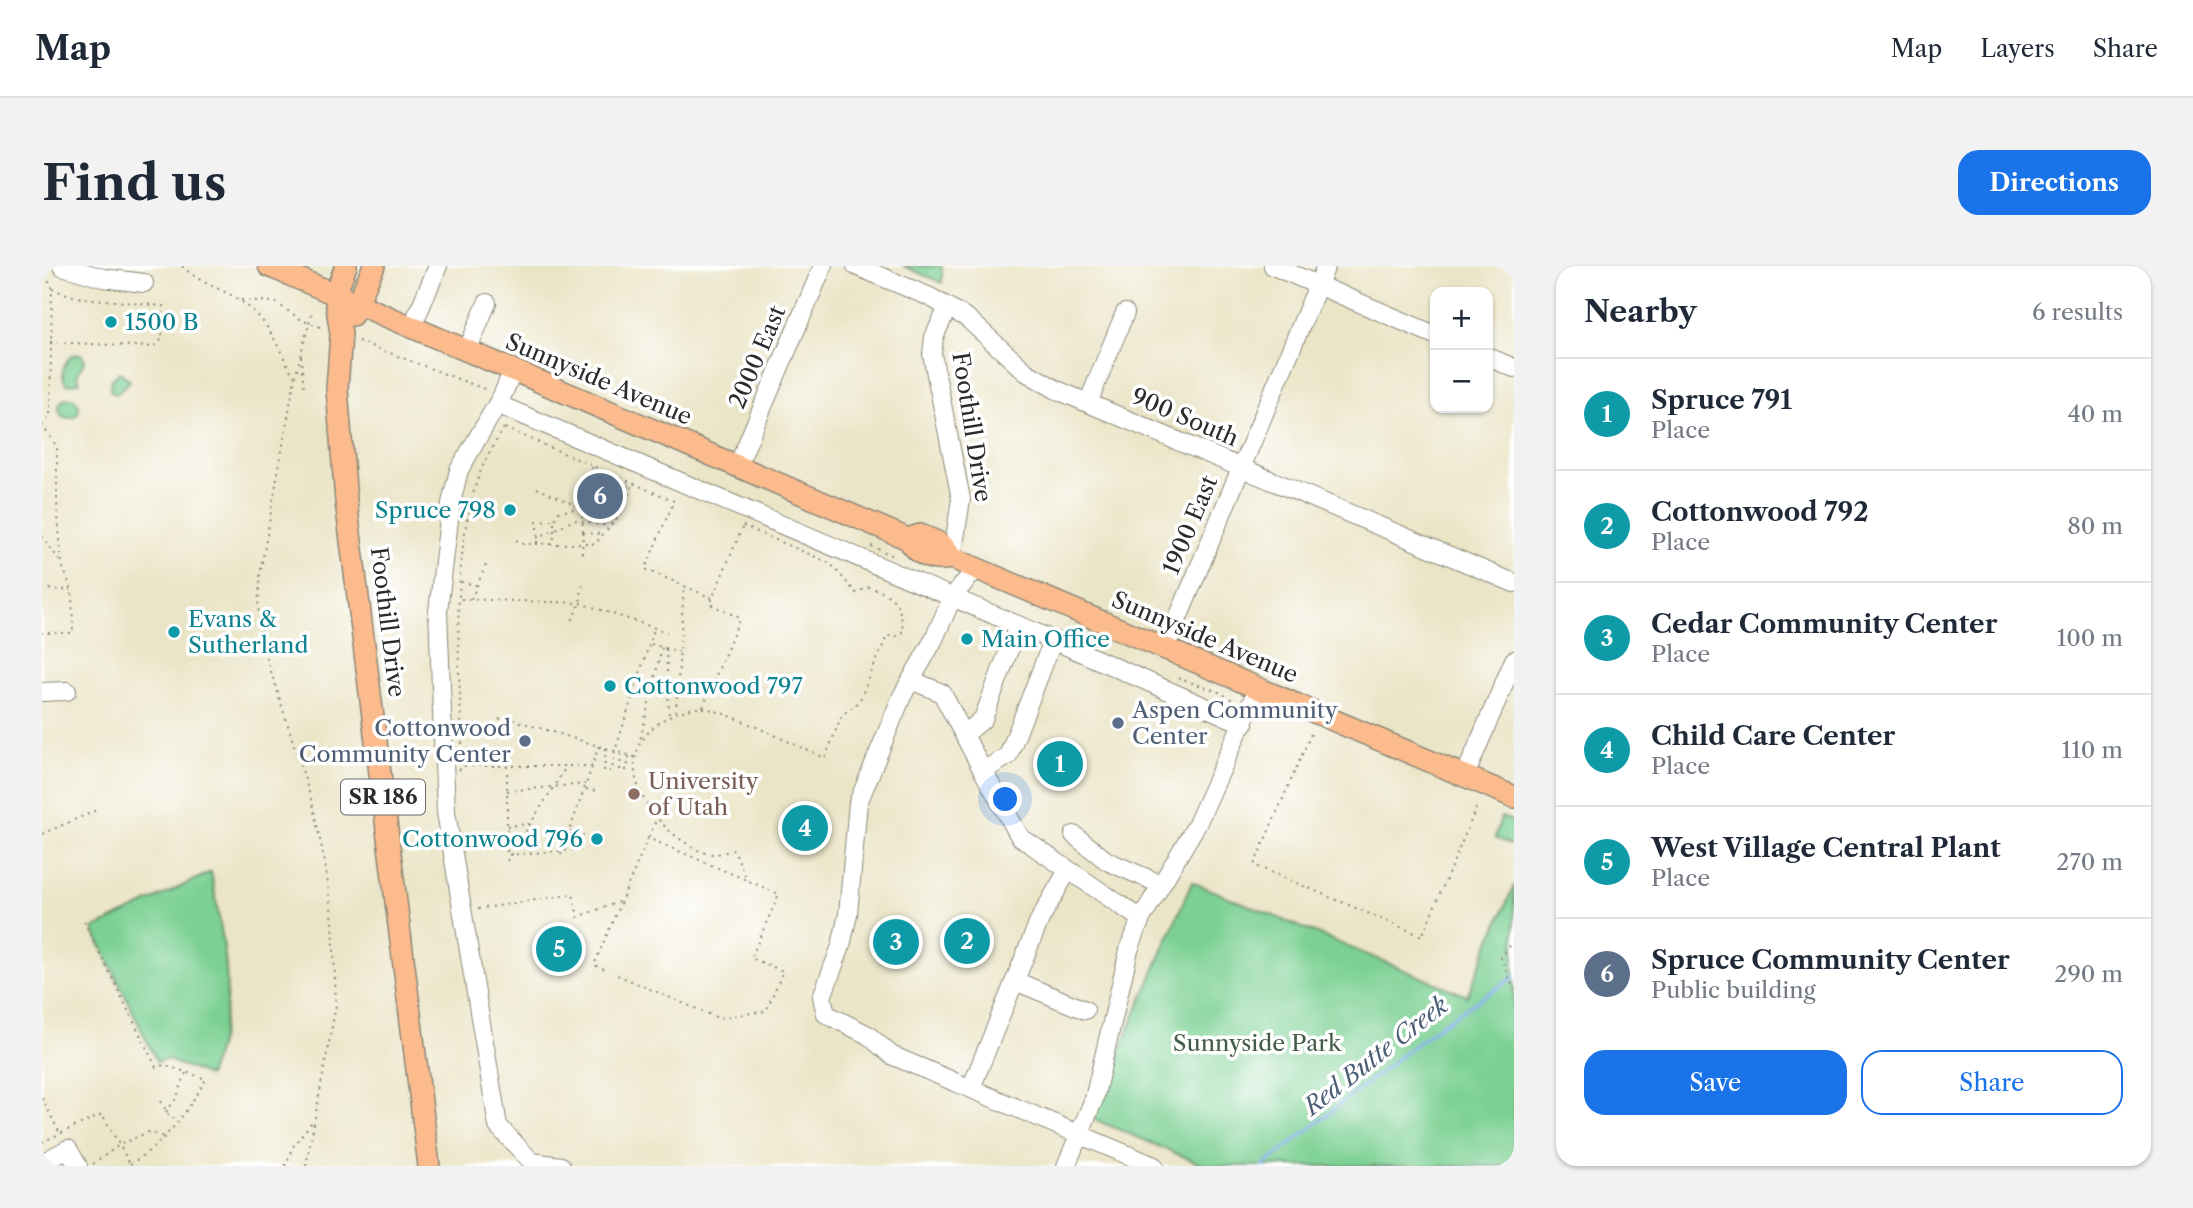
<!DOCTYPE html>
<html lang="en">
<head>
<meta charset="utf-8">
<style>
  :root { --surface:#fff; --page:#f2f2f3; --text:#1f2937; --muted:#747a83; --line:#e0e1e3; --accent:#1a73e8 }
  body { margin:0; font-family:"Libre Caslon Text",serif; background:var(--page); color:var(--text) }
  .controls { position:absolute; right:21px; top:21px; display:grid; overflow:hidden; border-radius:14px; box-shadow:0 2px 5px #0004 }
  .controls button { width:63px; height:63px; display:grid; place-items:center; padding:0; border:0; border-bottom:2px solid var(--line); background:var(--surface); color:var(--text); font:35px sans-serif }
  .you { position:absolute; left:964px; top:534px; width:24px; height:24px; margin:-18px; border:5px solid #fff; border-radius:50%; background:#1a73e8; box-shadow:0 0 0 10px #1a73e833 }
  .badge { display:grid; place-items:center; width:46px; height:46px; border-radius:50%; background:var(--accent); color:#fff; font-size:23px; font-weight:700 }
  .pin { position:absolute; translate:-50% -50%; border:4px solid #fff; box-shadow:0 2px 7px #0006 }
  .list { margin:0; padding:0; list-style:none }
  h2 { display:flex; justify-content:space-between; align-items:center; height:91px; margin:0; padding:0 28px; font-size:30px }
  h2 small { font-size:23px; font-weight:400; color:var(--muted) }
  .list li { display:grid; grid-template-columns:46px 1fr auto; gap:21px; align-items:center; box-sizing:border-box; height:112px; padding:0 28px; border-top:2px solid var(--line) }
  .list b { display:block; font-size:26px; white-space:nowrap }
  .list p { margin:0; font-size:23px; white-space:nowrap; color:var(--muted) }
  .list em { font-size:23px; font-style:normal; color:var(--muted) }
  .actions { display:flex; gap:14px; padding:21px 28px }
  .actions a { flex:1; padding:16px 0; border:2px solid var(--accent); border-radius:21px; text-align:center; font-size:24px; color:var(--accent) }
  .actions .main { background:var(--accent); color:#fff }
  .map { position:relative; flex:none; width:1472px; height:900px; overflow:hidden; border-radius:21px }
  header { display:flex; align-items:center; gap:42px; box-sizing:border-box; height:98px; padding:0 35px; background:var(--surface); border-bottom:2px solid var(--line) }
  header strong { font-size:33px }
  nav { display:flex; gap:38px; margin-inline-start:auto; font-size:24px }
  .intro { display:flex; align-items:center; justify-content:space-between; box-sizing:border-box; height:168px; padding:0 42px }
  h1 { margin:0; font-size:49px }
  .button { padding:18px 32px; border-radius:21px; background:var(--accent); color:#fff; font-size:24px; font-weight:700 }
  main { display:flex; gap:42px; padding:0 42px }
  aside { flex:1; background:var(--surface); border-radius:21px; box-shadow:0 2px 5px #0004 }
  .map>svg:first-child { display:block }
  .green { fill:#7cd093; stroke:#547e5f; stroke-width:2 }
  .lines { fill:none; stroke-linecap:round; stroke-linejoin:round }
  .stream { stroke:#7dabe6; stroke-width:3.5 }
  .minor-casing { stroke:#8b8879; stroke-width:20 }
  .major-casing { stroke:#8b8879; stroke-width:24 }
  .path { stroke:#8b8879; stroke-width:2; stroke-dasharray:2 5; stroke-linecap:butt }
  .minor { stroke:#fff; stroke-width:18 }
  .major { stroke:#fbbb8d; stroke-width:21 }
  .culture-dot { fill:#0f9aa8; stroke:#fff; stroke-width:2.5 }
  .service-dot { fill:#5c6f8a; stroke:#fff; stroke-width:2.5 }
  .education-dot { fill:#8d6e63; stroke:#fff; stroke-width:2.5 }
  .labels { text-anchor:middle; stroke-width:7; stroke-linejoin:round; paint-order:stroke }
  .shield { fill:#fff; stroke:#6b6b6b; stroke-width:2 }
  .shield-label { font-size:21px; font-weight:bold; fill:#2b2b2b }
  .culture-label { font-size:23px; fill:#0d838f; stroke:#fff; text-anchor:start }
  .street-label { font-size:23px; fill:#2b2b2b; stroke:#fff }
  .service-label { font-size:23px; fill:#4e5e75; stroke:#fff; text-anchor:start }
  .education-label { font-size:23px; fill:#785e54; stroke:#fff; text-anchor:start }
  .park-label { font-size:23px; fill:#435d4a; stroke:#fff }
  .water-label { font-size:24px; font-style:italic; fill:#4c5e76; stroke:#fff }
</style>
</head>
<body>
<header>
<strong>Map</strong>
<nav><a>Map</a><a>Layers</a><a>Share</a></nav>
</header>
<div class="intro"><h1>Find us</h1><a class="button">Directions</a></div>
<main>
<div class="map">
<svg width="1472" height="900" viewBox="0 0 1472 900">
  <rect width="100%" height="100%" fill="#fff"/>
  <filter id="ink" filterUnits="userSpaceOnUse"><feTurbulence type="fractalNoise" baseFrequency=".0143" numOctaves="2"/><feDisplacementMap in="SourceGraphic" scale="14" xChannelSelector="R" yChannelSelector="G"/><feConvolveMatrix kernelMatrix="1 2 1 2 8 2 1 2 1" color-interpolation-filters="sRGB"/></filter>
  <filter id="wash" filterUnits="userSpaceOnUse"><feTurbulence type="fractalNoise" baseFrequency=".00686" numOctaves="4" result="noise"/><feDisplacementMap in="SourceGraphic" scale="28" xChannelSelector="R" yChannelSelector="G"/><feGaussianBlur stdDeviation="1.57" result="paint"/><feColorMatrix in="noise" values="0 0 0 0 0 0 0 0 0 0 0 0 0 0 0 0 0 1.4 0 .05"/><feComposite in="paint" operator="in"/></filter>
  <g filter="url(#wash)">
    <rect width="100%" height="100%" fill="#ebe5c7"/>
    <!-- green -->
    <path class="green" d="M 861,0 L 900,0 L 900,17 Z
      M 39,88 L 43,94 L 35,109 L 38,116 L 25,119 C 17,108 21,98 30,89 Z
      M 78,106 L 88,115 L 74,128 L 68,125 L 69,114 Z
      M17 142a10 10 0 1 1 20 0a10 10 0 1 1-20 0Z
      M 1459,551 L 1472,556 L 1472,580 L 1453,572 Z
      M 169,606 C 182,683 198,734 166,810 L 124,793 L 115,796 L 51,663 Z
      M 1150,616 L 1425,730 L 1472,619 L 1472,900 L 1164,900 L 1049,852 Z"/>
    <g class="lines">
      <!-- stream -->
      <path class="stream" d="M 1221,900 L 1394,762 L 1472,711"/>
    </g>
  </g>
  <g filter="url(#ink)">
    <g class="lines">
      <defs>
        <path id="minor" d="M 20,0 L 61,12 L 102,17
          M 814,0 L 888,31 L 925,52 L 984,106 L 1015,124 L 1472,317
          M 1231,0 L 1393,69
          M 906,41 L 892,71 L 890,88 L 919,233 L 910,292
          M 370,61 L 396,0
          M 425,85 L 445,37
          M 1446,91 L 1472,102
          M 471,104 L 460,130 L 417,204 L 409,237 L 396,345 L 404,546 L 456,860 L 490,896 L 519,900
          M 1046,137 L 1083,47
          M 455,138 L 1011,374
          M 695,201 L 781,0
          M 934,303 L 911,330 L 891,375 L 860,430 L 816,537 L 806,648 L 799,680 L 780,731 L 784,748 L 826,769 L 849,789 L 1112,900
          M 1123,383 L 1284,0
          M 869,414 L 900,427 L 941,505 L 966,490 L 1011,374 L 1202,458
          M 0,426 L 25,425
          M 922,469 L 941,453 L 976,360
          M 941,505 L 978,571 L 1099,653
          M 1423,510 L 1472,394
          M 1032,569 L 1065,595 L 1118,618
          M 973,715 L 1043,744
          M 929,822 L 998,653 L 1026,604
          M 0,897 L 26,883 L 36,900
          M 1024,900 L 1052,833 L 1087,684 L 1099,653 L 1155,558 L 1216,422"/>
        <path id="major" d="M 227,0 L 866,273 C 876,290 891,296 910,292 L 1472,531
          M 293,28 L 299,68 L 295,123 L 304,235 L 387,900
          M 293,28 L 304,0
          M 310,49 L 332,0
          M 866,273 L 878,269 C 893,275 903,277 910,292"/>
      </defs>
      <!-- minor casing -->
      <use href="#minor" class="minor-casing"/>
      <!-- major casing -->
      <use href="#major" class="major-casing"/>
      <!-- path -->
      <path class="path" d="M 140,0 C 161,20 181,22 200,36 C 230,58 234,80 252,110
        M 0,12 L 10,18 L 8,151 L 0,158
        M 199,34 L 233,36 L 258,53 L 281,62
        M 316,75 L 445,124
        M 8,76 L 111,81 L 120,73 L 121,40 L 34,31 L 10,23
        M 259,90 L 262,123
        M 0,159 L 15,181 L 15,237 L 20,299 L 30,324 L 31,367 L 0,367
        M 463,162 L 632,235 L 603,303 L 670,332
        M 551,201 L 549,204 L 586,220 L 574,253
        M 495,222 L 540,242
        M 540,243 L 541,267
        M 513,253 L 517,246 L 538,242
        M 701,260 L 788,297 L 814,327 L 826,321 C 853,329 859,338 861,365 L 856,370 L 845,370 L 817,436 L 800,449 L 783,492 C 758,482 680,442 659,442 C 646,442 630,448 619,455 C 569,491 599,545 638,573 C 648,580 659,588 672,588 C 678,588 686,585 692,584 L 705,614
        M 0,270 L 20,298
        M 495,272 L 532,254 L 567,260
        M 474,274 L 481,278 L 553,278 L 579,247 L 591,218
        M 495,277 L 495,255 L 512,254 L 512,276
        M 829,280 L 852,290
        M 540,288 L 541,267 L 561,268
        M 419,316 L 434,319
        M 0,323 L 29,324
        M 419,333 L 538,337 L 625,366
        M 429,333 L 444,299
        M 530,354 L 538,337 L 541,316
        M 609,378 L 637,386
        M 624,383 L 627,449
        M 1136,412 L 1177,426 L 1192,435
        M 661,441 L 698,352 L 668,338 L 701,260
        M 634,446 L 642,320
        M 457,453 L 465,452 L 593,491
        M 1269,468 L 1212,599 L 1380,670 L 1436,538
        M 597,479 L 620,381
        M 564,482 L 562,505 L 570,505 L 573,485 L 612,363
        M 579,488 L 578,504 L 585,504 L 587,490
        M 422,500 L 550,500 L 557,480
        M 465,500 L 465,589 L 543,583
        M 417,504 L 421,500 C 418,410 407,302 435,215 C 441,196 452,179 462,162
        M 544,523 L 555,525
        M 465,525 L 543,518
        M 465,560 L 487,558
        M 527,566 L 542,569
        M 0,568 L 57,543
        M 607,571 L 614,554
        M 519,589 L 550,501
        M 465,595 L 524,501
        M 436,643 L 531,628 L 536,651 L 579,635
        M 42,655 L 114,801 L 123,799 L 164,813 C 143,850 122,878 85,900
        M 1472,674 L 1459,692 L 1472,724
        M 562,703 L 552,699 L 606,572 L 737,628 L 709,692 L 741,705 L 724,745 L 676,752 L 575,709
        M 0,832 L 17,866
        M 119,835 L 127,850 L 137,855
        M 124,846 L 134,833 L 144,807
        M 0,876 L 60,848 L 89,900
        M 51,898 L 77,879 L 106,866 L 122,871
        M 243,900 L 252,879 L 272,853
        M 264,900 L 294,739 L 291,655 L 283,597 L 270,536 L 223,386 L 216,342 L 218,308 L 253,111 L 270,46"/>
      <!-- minor -->
      <use href="#minor" class="minor"/>
      <!-- major -->
      <use href="#major" class="major"/>
    </g>
  </g>
  <!-- markers -->
  <g class="culture-dot">
    <circle cx="69" cy="56" r="7"/>
    <circle cx="468" cy="244" r="7"/>
    <circle cx="132" cy="366" r="7"/>
    <circle cx="925" cy="373" r="7"/>
    <circle cx="568" cy="420" r="7"/>
    <circle cx="555" cy="573" r="7"/>
  </g>
  <g class="service-dot">
    <circle cx="1076" cy="457" r="7"/>
    <circle cx="483" cy="475" r="7"/>
  </g>
  <circle class="education-dot" cx="592" cy="528" r="7"/>
  <g class="labels">
    <!-- shield labels -->
    <rect class="shield" x="299" y="513.5" width="84" height="35" rx="5"/>
    <g class="shield-label">
      <text x="341" y="538">SR 186</text>
    </g>
    <!-- culture labels -->
    <g class="culture-label">
      <text x="83" y="64">1500 B</text>
      <text x="454" y="252" text-anchor="end">Spruce 798</text>
      <text x="146" y="361">Evans &amp;<tspan x="146" dy="26">Sutherland</tspan></text>
      <text x="939" y="381">Main Office</text>
      <text x="582" y="428">Cottonwood 797</text>
      <text x="541" y="581" text-anchor="end">Cottonwood 796</text>
    </g>
    <!-- street labels -->
    <g class="street-label">
      <text transform="translate(715 91) rotate(-67)" y="8">2000 East</text>
      <text transform="translate(557 113) rotate(23)" y="8">Sunnyside Avenue</text>
      <text transform="translate(1143 151) rotate(23)" y="8">900 South</text>
      <text transform="translate(930 161) rotate(81)" y="8">Foothill Drive</text>
      <text transform="translate(1148 259) rotate(-67)" y="8">1900 East</text>
      <text transform="translate(346 356) rotate(83)" y="8">Foothill Drive</text>
      <text transform="translate(1163 371) rotate(23)" y="8">Sunnyside Avenue</text>
    </g>
    <!-- service labels -->
    <g class="service-label">
      <text x="1090" y="452">Aspen Community<tspan x="1090" dy="26">Center</tspan></text>
      <text x="469" y="470" text-anchor="end">Cottonwood<tspan x="469" dy="26">Community Center</tspan></text>
    </g>
    <!-- education labels -->
    <g class="education-label">
      <text x="606" y="523">University<tspan x="606" dy="26">of Utah</tspan></text>
    </g>
    <!-- park labels -->
    <g class="park-label">
      <text x="1215" y="785">Sunnyside Park</text>
    </g>
    <!-- water labels -->
    <g class="water-label">
      <text transform="translate(1334 790) rotate(-38)" y="8">Red Butte Creek</text>
    </g>
  </g>
</svg>
<div class="controls">
<button>+</button>
<button>−</button>
</div>
<div class="you"></div>
<div class="pin badge" style="left:1018px;top:498px;background:#0f9aa8">1</div>
<div class="pin badge" style="left:925px;top:675px;background:#0f9aa8">2</div>
<div class="pin badge" style="left:854px;top:676px;background:#0f9aa8">3</div>
<div class="pin badge" style="left:763px;top:562px;background:#0f9aa8">4</div>
<div class="pin badge" style="left:517px;top:683px;background:#0f9aa8">5</div>
<div class="pin badge" style="left:558px;top:230px;background:#5c6f8a">6</div>
</div>
<aside>
<h2>Nearby<small>6 results</small></h2>
<ul class="list">
<li><span class="badge" style="background:#0f9aa8">1</span><div><b>Spruce 791</b><p>Place</p></div><em>40 m</em></li>
<li><span class="badge" style="background:#0f9aa8">2</span><div><b>Cottonwood 792</b><p>Place</p></div><em>80 m</em></li>
<li><span class="badge" style="background:#0f9aa8">3</span><div><b>Cedar Community Center</b><p>Place</p></div><em>100 m</em></li>
<li><span class="badge" style="background:#0f9aa8">4</span><div><b>Child Care Center</b><p>Place</p></div><em>110 m</em></li>
<li><span class="badge" style="background:#0f9aa8">5</span><div><b>West Village Central Plant</b><p>Place</p></div><em>270 m</em></li>
<li><span class="badge" style="background:#5c6f8a">6</span><div><b>Spruce Community Center</b><p>Public building</p></div><em>290 m</em></li>
</ul>
<div class="actions"><a class="main">Save</a><a>Share</a></div>
</aside>
</main>
</body>
</html>
